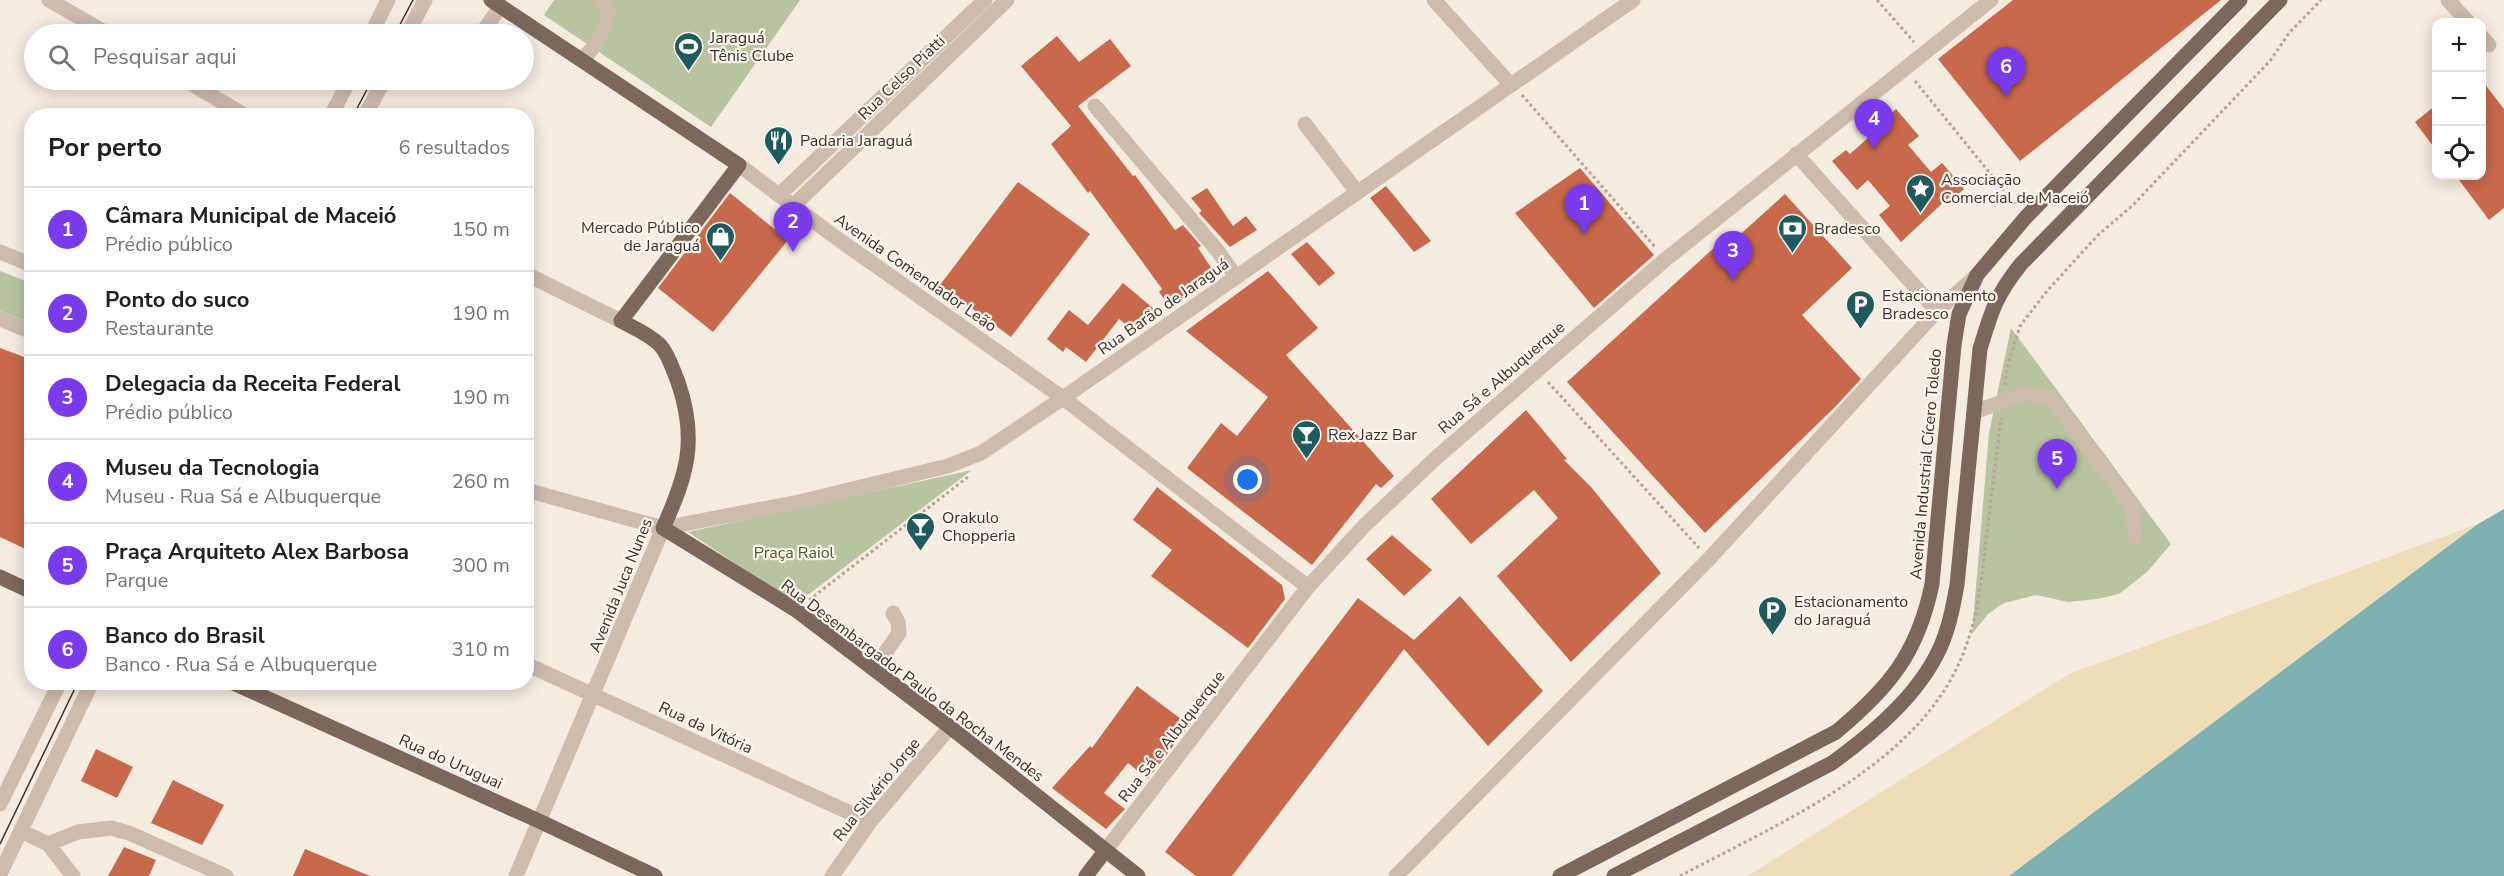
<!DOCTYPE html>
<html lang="pt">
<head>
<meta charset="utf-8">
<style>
  :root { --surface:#fff; --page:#f2f2f2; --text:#202124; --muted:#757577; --line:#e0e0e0; --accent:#7c3aed }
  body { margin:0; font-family:"Nunito Sans",sans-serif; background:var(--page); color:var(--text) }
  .controls { position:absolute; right:18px; top:18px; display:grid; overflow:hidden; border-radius:12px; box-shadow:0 3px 15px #0003 }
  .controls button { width:54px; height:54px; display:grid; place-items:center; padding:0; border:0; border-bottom:2px solid var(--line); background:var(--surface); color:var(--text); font:30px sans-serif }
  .you { position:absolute; left:1248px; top:480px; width:21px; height:21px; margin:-15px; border:4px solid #fff; border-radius:50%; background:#1a73e8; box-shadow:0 0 0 9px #1a73e833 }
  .badge { display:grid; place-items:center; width:39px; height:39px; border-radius:50%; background:var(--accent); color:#fff; font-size:20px; font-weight:700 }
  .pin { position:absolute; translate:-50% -50px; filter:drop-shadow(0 2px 3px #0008) }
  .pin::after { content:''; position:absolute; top:32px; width:21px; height:18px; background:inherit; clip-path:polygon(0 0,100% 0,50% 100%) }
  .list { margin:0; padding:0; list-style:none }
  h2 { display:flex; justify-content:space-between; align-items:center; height:78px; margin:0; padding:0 24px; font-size:26px }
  h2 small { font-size:20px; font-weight:400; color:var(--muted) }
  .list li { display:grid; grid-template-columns:39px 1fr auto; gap:18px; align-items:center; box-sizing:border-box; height:84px; padding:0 24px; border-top:2px solid var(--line) }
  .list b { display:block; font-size:22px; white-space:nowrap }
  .list p { margin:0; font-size:20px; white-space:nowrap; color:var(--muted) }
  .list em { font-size:20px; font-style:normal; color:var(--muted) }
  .icon { flex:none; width:33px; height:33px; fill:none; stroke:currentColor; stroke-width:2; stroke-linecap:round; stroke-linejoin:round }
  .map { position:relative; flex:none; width:2504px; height:876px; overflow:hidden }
  .search { position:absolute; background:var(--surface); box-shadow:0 3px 15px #0003; left:24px; top:24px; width:510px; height:66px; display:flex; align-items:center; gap:15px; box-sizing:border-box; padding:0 21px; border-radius:33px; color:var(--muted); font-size:22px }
  .panel { position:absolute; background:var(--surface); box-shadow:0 3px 15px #0003; left:24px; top:108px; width:510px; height:582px; border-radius:24px }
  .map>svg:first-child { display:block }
  .green { fill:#b8c4a0 }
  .sand { fill:#efdcb8 }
  .water { fill:#7fb0b2 }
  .building { fill:#c8694b }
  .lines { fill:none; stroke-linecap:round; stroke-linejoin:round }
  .path { stroke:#b9a596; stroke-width:3; stroke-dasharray:3 3; stroke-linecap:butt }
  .minor { stroke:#cdbbac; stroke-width:15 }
  .major { stroke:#7d675c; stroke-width:15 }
  .tram { stroke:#3b302b; stroke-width:1.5 }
  .labels { text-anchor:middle; stroke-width:4.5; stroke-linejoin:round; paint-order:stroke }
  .poi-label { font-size:16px; fill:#3b302b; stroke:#fbf5ee; text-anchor:start }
  .street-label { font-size:16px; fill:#3b302b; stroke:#fbf5ee }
  .park-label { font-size:16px; fill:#4a5a2e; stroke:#fbf5ee }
</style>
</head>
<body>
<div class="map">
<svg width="2504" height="876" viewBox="0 0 2504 876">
  <rect width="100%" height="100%" fill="#f4ebe1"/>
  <!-- green -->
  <path class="green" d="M 554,0 L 800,0 L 711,127 L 544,15 Z
    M 0,271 L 31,283 L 31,323 L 0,311 Z
    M 2011,328 L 2171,544 L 2147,572 L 2119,594 L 2097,599 L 2068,602 L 2036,595 L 2004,603 L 1988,614 L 1972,634 L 1989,433 Z
    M 972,470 L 796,604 L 688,532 Z"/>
  <!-- sand -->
  <path class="sand" d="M 2478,524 L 2009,876 L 1748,876 L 2069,674 Z"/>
  <!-- water -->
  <path class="water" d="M 2504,509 L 2504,876 L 2009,876 L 2478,524 Z"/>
  <!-- building -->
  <path class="building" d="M 2013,0 L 2221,0 L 2020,161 L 1938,59 Z
    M 1057,36 L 1079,62 L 1110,39 L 1131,66 L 1078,106 L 1133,176 L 1135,175 L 1175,230 L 1183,225 L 1201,246 L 1198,248 L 1216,275 L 1170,307 L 1159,292 L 1162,289 L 1141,260 L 1090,191 L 1088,193 L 1051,144 L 1071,126 L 1021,66 Z
    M 2481,79 L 2504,109 L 2504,208 L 2489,220 L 2456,176 L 2481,176 Z
    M 2436,105 L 2436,150 L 2415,122 Z
    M 1896,109 L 1919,136 L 1908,145 L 1931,172 L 1942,163 L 1964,189 L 1952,200 L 1949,197 L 1901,242 L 1879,215 L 1890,206 L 1868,180 L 1857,190 L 1832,161 L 1846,150 L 1850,154 L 1887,121 L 1885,119 Z
    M 1580,168 L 1654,255 L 1594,308 L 1515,213 Z
    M 1018,182 L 1090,234 L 1011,337 L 940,285 Z
    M 1386,186 L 1431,241 L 1414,252 L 1370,198 Z
    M 1207,188 L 1233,226 L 1246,216 L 1257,230 L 1230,247 L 1199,213 L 1202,211 L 1191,198 Z
    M 730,193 L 788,240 L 713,332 L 658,288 Z
    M 1785,194 L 1852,268 L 1802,315 L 1861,379 L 1835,407 L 1705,533 L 1567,382 L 1728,235 L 1733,241 Z
    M 1307,242 L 1335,273 L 1319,286 L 1291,254 Z
    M 1268,271 L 1318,328 L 1286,355 L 1394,476 L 1381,488 L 1376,484 L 1312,565 L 1187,468 L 1221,423 L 1237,436 L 1268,397 L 1186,331 Z
    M 1123,283 L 1154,309 L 1135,332 L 1119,319 L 1086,362 L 1066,347 L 1063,352 L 1047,339 L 1069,310 L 1088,325 Z
    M 0,348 L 32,360 L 32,552 L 0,537 Z
    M 1526,410 L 1567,459 L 1564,460 L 1591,487 L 1661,573 L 1571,662 L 1497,576 L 1558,518 L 1534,490 L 1471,544 L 1431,499 Z
    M 1157,487 L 1282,585 L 1285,599 L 1248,648 L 1151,576 L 1172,550 L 1133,520 Z
    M 1392,535 L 1432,570 L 1404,596 L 1366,559 Z
    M 1460,596 L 1543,691 L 1488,746 L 1404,649 L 1232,876 L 1196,876 L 1165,852 L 1358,598 L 1414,640 Z
    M 1137,686 L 1189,725 L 1148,779 L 1128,763 L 1104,793 L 1125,809 L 1106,829 L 1052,788 L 1090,746 L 1092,748 Z
    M 96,749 L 133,767 L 117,798 L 81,781 Z
    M 173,780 L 224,805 L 202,845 L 151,823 Z
    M 124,847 L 156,860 L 149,876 L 108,876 Z
    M 305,849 L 370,876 L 293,876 Z"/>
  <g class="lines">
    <!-- path -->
    <path class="path" d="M 1877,0 L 1914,42
      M 1915,81 L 2015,204
      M 1522,95 L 1656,248
      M 1548,382 L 1699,548
      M 2005,385 L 2007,368 L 2020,326 L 2047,291 L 2098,235 L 2133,205 L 2270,61 L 2289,33 L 2321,0
      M 809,600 L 968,477
      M 1680,876 C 1782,821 1928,762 1967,643 C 1979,610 1982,575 1986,540 C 1991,500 1996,459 2001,418"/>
    <!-- minor -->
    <path class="minor" d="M 49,0 L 108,34
      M 1434,0 L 1511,85
      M 2448,0 L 2468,22
      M 371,34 L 388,0
      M 407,34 L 425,0
      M 481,34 L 501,6
      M 2482,37 L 2489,45
      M 582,60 C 595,47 605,30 609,12 L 600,0
      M 185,80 L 246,116
      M 1095,106 L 1217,250 L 1236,277
      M 331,116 L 349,80
      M 365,116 L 384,80
      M 1305,124 L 1357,192
      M 1796,154 L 1937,311
      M 739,165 L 831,234 L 1063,398 L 1308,587
      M 779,195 L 985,0
      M 793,206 L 1007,0
      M 0,252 L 32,265
      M 526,274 L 621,321
      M 0,319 L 32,332
      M 1974,412 L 2027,393 L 2051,398 L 2133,508 L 2135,537
      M 526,490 L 663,528 L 799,502 L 948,466 L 981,453 L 1063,398 L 1633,0
      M 526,664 L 870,822
      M 874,669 L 899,633 L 898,622 L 893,613
      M 0,804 L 60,682
      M 21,831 L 48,844 L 73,876
      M 48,844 L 78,832 L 111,828 L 129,833 L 226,876
      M 1105,851 L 1308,587 L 1364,526 L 1437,457 L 1666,259 L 1991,0
      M 0,874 L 92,682
      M 516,876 L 663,528
      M 832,876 L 870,822 L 950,727
      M 1396,876 L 1709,559 L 1937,311 L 1977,275"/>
    <!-- major -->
    <path class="major" d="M 491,0 L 739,165 L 621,321 C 634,328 649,334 660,345 C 669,355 673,370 678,382 C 698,440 687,475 663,528 L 796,610 L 950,727 L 1138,876
      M 0,577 L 32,592
      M 231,682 L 539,821 L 655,876
      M 1086,876 L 1105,851
      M 1560,876 L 1836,732 C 1889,688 1918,653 1932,584 L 1954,345 L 1959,314 L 1977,275 L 2026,217 L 2240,0
      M 1614,876 L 1832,763 C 1873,733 1918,696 1940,648 C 1949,628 1953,607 1957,585 L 1980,349 C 1991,312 1996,295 2021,264 L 2280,0"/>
    <!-- tram -->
    <path class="tram" d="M 395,34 L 413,0
      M 353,116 L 372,80
      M 0,844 L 78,682"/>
  </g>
  <!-- icons -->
  <defs>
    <symbol id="stadium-pin" viewBox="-11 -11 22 30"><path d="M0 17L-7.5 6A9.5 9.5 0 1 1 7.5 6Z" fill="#1f5a5e" stroke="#fbf5ee"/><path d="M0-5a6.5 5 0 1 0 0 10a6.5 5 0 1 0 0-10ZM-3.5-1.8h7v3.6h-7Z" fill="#fff"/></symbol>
    <symbol id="restaurant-pin" viewBox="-11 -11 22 30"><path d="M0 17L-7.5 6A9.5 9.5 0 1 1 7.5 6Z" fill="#1f5a5e" stroke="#fbf5ee"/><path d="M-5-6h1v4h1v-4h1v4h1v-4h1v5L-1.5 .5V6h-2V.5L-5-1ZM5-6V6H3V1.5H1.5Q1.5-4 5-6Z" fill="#fff"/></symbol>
    <symbol id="sight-pin" viewBox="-11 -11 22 30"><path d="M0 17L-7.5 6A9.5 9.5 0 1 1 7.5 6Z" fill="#1f5a5e" stroke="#fbf5ee"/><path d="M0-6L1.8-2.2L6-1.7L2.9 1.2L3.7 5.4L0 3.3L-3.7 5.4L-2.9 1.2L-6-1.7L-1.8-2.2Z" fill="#fff"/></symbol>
    <symbol id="bank-pin" viewBox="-11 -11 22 30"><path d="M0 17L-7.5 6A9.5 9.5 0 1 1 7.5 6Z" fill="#1f5a5e" stroke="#fbf5ee"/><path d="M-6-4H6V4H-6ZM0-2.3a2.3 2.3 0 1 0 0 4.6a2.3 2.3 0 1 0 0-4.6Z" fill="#fff"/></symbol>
    <symbol id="shop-pin" viewBox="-11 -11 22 30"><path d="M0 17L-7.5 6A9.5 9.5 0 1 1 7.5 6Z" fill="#1f5a5e" stroke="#fbf5ee"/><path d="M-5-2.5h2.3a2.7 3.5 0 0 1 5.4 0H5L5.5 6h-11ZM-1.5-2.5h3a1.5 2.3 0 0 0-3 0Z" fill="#fff"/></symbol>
    <symbol id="parking-pin" viewBox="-11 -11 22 30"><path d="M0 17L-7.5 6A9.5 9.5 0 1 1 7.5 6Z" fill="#1f5a5e" stroke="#fbf5ee"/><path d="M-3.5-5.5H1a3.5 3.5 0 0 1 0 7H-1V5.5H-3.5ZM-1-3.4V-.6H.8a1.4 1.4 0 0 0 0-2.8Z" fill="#fff"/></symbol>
    <symbol id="bar-pin" viewBox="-11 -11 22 30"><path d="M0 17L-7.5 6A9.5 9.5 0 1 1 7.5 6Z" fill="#1f5a5e" stroke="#fbf5ee"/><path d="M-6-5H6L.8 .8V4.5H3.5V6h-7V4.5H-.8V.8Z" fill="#fff"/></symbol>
  </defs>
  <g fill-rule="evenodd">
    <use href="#stadium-pin" x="672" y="30" width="33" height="45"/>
    <use href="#restaurant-pin" x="762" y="124" width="33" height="45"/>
    <use href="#sight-pin" x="1904" y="172" width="33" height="45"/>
    <use href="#bank-pin" x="1776" y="212" width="33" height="45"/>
    <use href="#shop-pin" x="704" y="220" width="33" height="45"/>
    <use href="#parking-pin" x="1844" y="288" width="33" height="45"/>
    <use href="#bar-pin" x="1290" y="418" width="33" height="45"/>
    <use href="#bar-pin" x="904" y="510" width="33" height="45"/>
    <use href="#parking-pin" x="1756" y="594" width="33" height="45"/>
  </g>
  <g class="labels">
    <!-- poi labels -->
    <g class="poi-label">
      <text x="710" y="43">Jaraguá<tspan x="710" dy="18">Tênis Clube</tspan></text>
      <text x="800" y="146">Padaria Jaraguá</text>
      <text x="1941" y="185">Associação<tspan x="1941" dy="18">Comercial de Maceió</tspan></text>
      <text x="700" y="233" text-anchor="end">Mercado Público<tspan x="700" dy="18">de Jaraguá</tspan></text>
      <text x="1814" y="234">Bradesco</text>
      <text x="1882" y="301">Estacionamento<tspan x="1882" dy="18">Bradesco</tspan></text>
      <text x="1328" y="440">Rex Jazz Bar</text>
      <text x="942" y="523">Orakulo<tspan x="942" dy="18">Chopperia</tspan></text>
      <text x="1794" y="607">Estacionamento<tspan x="1794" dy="18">do Jaraguá</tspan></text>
    </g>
    <!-- street labels -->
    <g class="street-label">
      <text transform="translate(901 77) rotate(-44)" y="6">Rua Celso Piatti</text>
      <text transform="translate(916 272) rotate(35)" y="6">Avenida Comendador Leão</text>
      <text transform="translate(1163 306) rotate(-35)" y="6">Rua Barão de Jaraguá</text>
      <text transform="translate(1501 377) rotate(-41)" y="6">Rua Sá e Albuquerque</text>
      <text transform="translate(1925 464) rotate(-85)" y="6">Avenida Industrial Cícero Toledo</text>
      <text transform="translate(620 585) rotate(-68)" y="6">Avenida Juca Nunes</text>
      <text transform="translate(913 680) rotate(37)" y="6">Rua Desembargador Paulo da Rocha Mendes</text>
      <text transform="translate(706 727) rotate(25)" y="6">Rua da Vitória</text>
      <text transform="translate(1171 736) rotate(-52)" y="6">Rua Sá e Albuquerque</text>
      <text transform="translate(451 761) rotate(24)" y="6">Rua do Uruguai</text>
      <text transform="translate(876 789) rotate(-51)" y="6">Rua Silvério Jorge</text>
    </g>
    <!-- park labels -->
    <g class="park-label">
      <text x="794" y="558">Praça Raiol</text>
    </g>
  </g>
</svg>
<div class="controls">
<button>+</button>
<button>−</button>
<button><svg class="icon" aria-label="locate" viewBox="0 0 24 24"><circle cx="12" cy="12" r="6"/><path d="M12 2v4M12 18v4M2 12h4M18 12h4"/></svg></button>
</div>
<div class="you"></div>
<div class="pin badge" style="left:1584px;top:234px">1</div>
<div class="pin badge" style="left:793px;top:252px">2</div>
<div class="pin badge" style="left:1733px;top:281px">3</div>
<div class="pin badge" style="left:1874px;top:149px">4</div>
<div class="pin badge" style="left:2057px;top:489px">5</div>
<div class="pin badge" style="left:2006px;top:97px">6</div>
<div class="search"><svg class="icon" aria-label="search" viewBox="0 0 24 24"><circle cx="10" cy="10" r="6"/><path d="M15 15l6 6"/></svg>Pesquisar aqui</div>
<section class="panel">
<h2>Por perto<small>6 resultados</small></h2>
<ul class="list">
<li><span class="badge">1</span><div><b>Câmara Municipal de Maceió</b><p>Prédio público</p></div><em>150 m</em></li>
<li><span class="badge">2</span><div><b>Ponto do suco</b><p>Restaurante</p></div><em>190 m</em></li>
<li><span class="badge">3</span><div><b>Delegacia da Receita Federal</b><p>Prédio público</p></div><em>190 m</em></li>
<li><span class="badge">4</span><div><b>Museu da Tecnologia</b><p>Museu · Rua Sá e Albuquerque</p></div><em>260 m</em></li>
<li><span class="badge">5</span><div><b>Praça Arquiteto Alex Barbosa</b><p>Parque</p></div><em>300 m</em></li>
<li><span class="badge">6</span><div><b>Banco do Brasil</b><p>Banco · Rua Sá e Albuquerque</p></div><em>310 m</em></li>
</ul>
</section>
</div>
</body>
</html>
